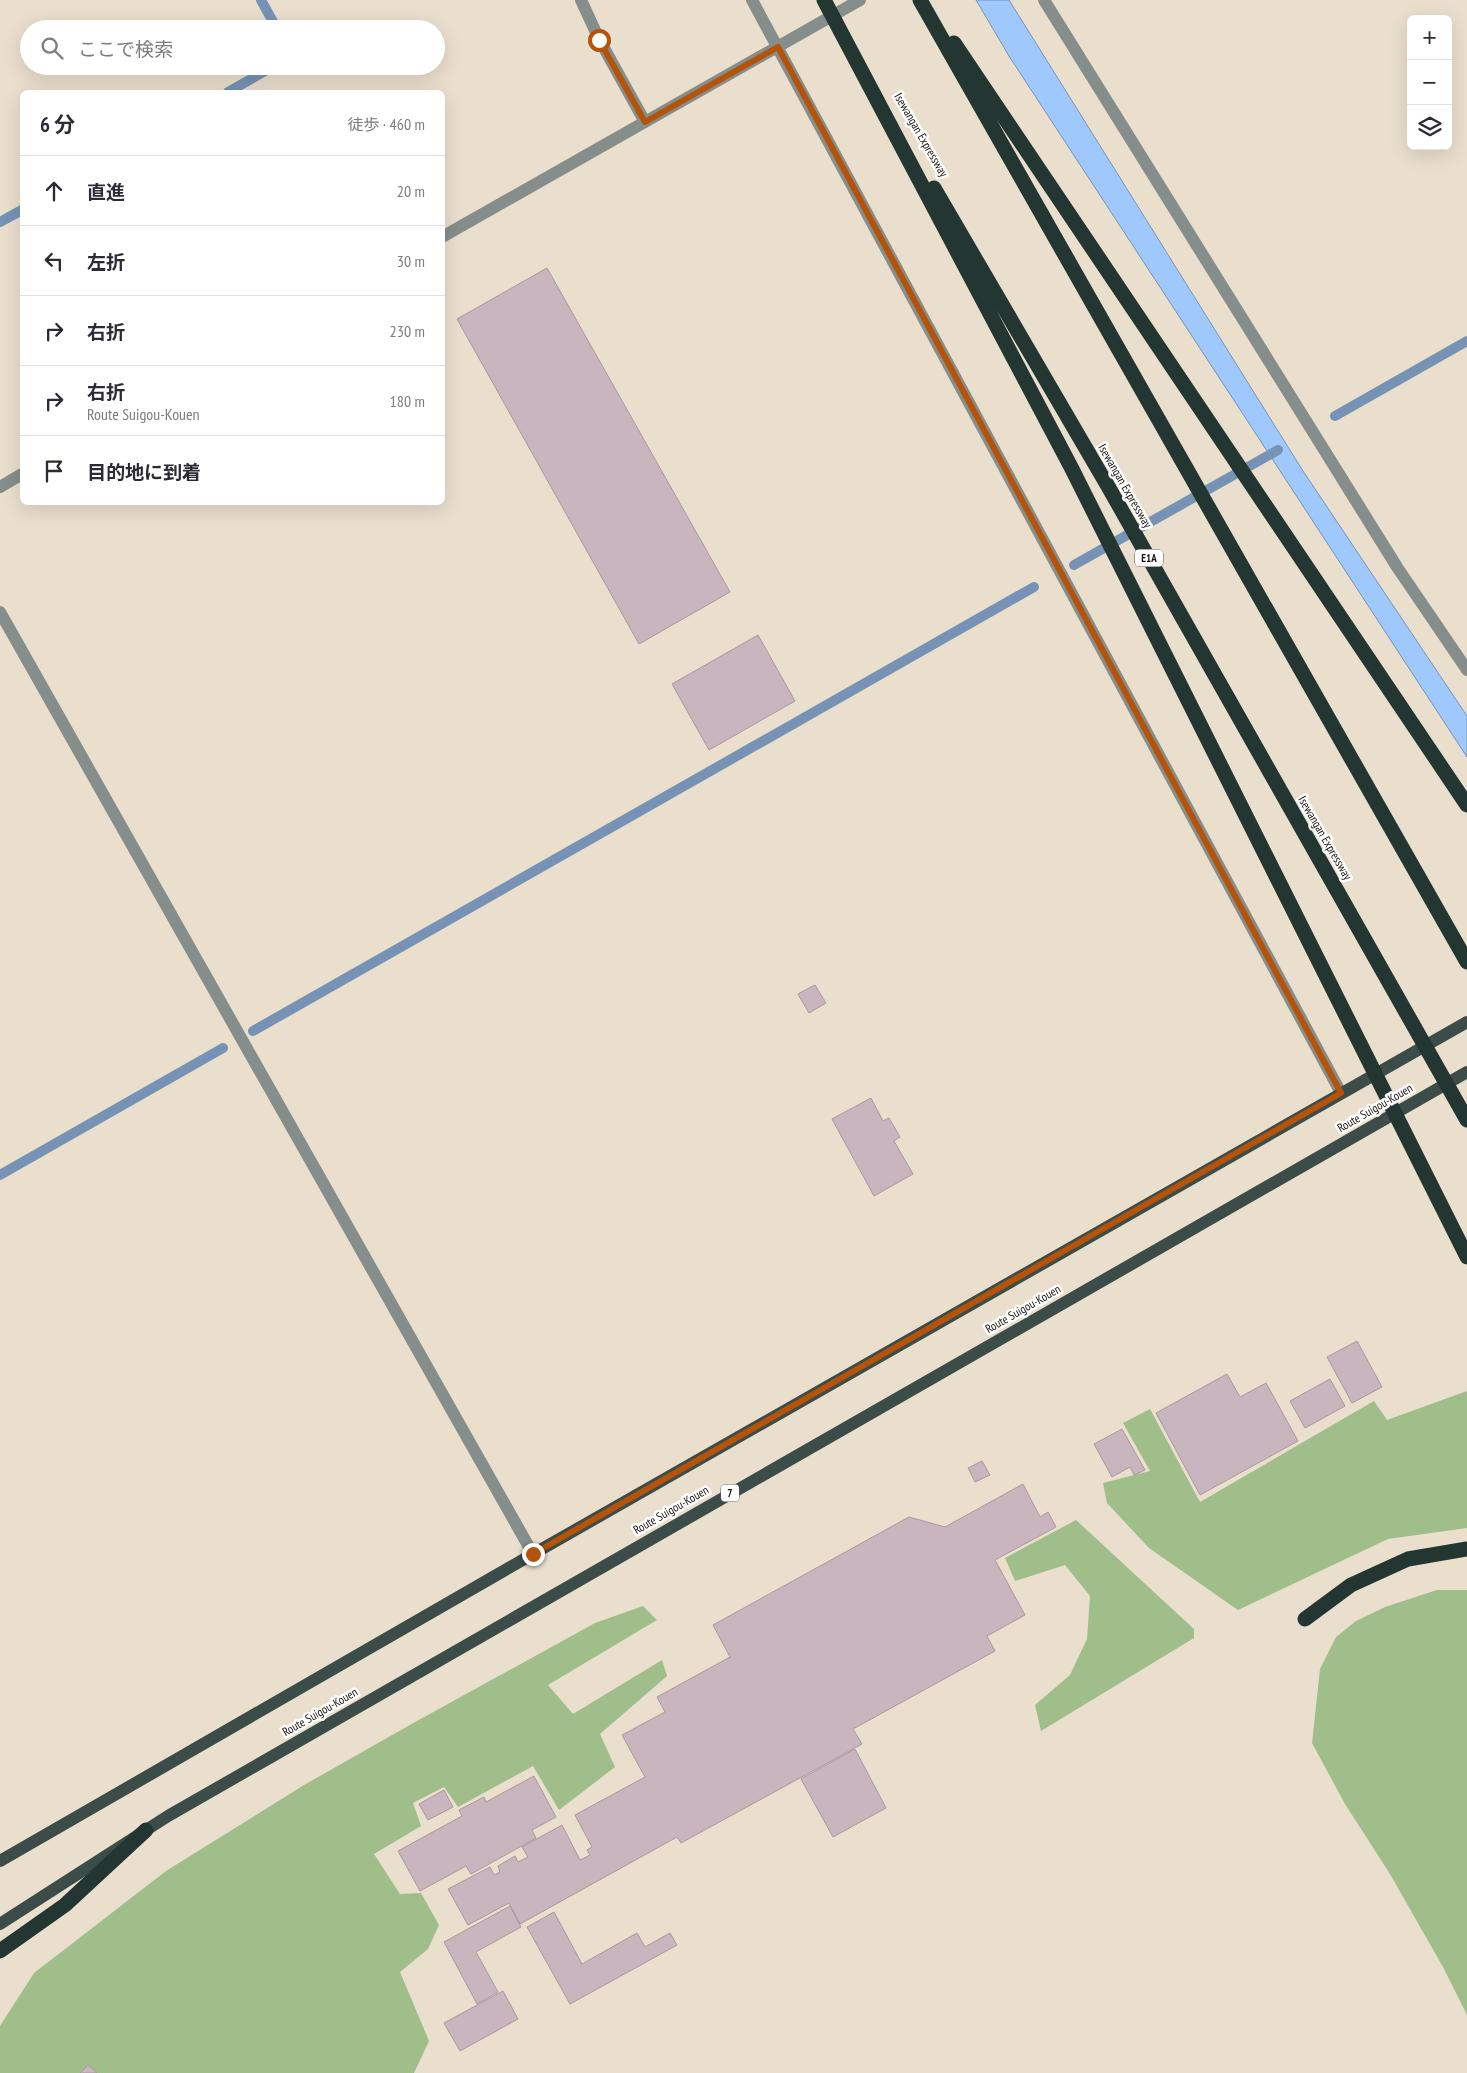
<!DOCTYPE html>
<html lang="ja">
<head>
<meta charset="utf-8">
<style>
  :root { --surface:#fff; --page:#f7f7f7; --text:#2b2b33; --muted:#7c7c81; --line:#e1e1e2 }
  body { margin:0; font-family:"PT Sans Narrow","Noto Sans JP",sans-serif; background:var(--page); color:var(--text) }
  .controls { position:absolute; right:15px; top:15px; display:grid; overflow:hidden; border-radius:8px; box-shadow:0 5px 20px #0002 }
  .controls button { width:45px; height:45px; display:grid; place-items:center; padding:0; border:0; border-bottom:1px solid var(--line); background:var(--surface); color:var(--text); font:25px sans-serif }
  .stop { position:absolute; width:15px; height:15px; margin:-11px; border:4px solid #b45309; border-radius:50%; background:#fff }
  .stop.end { background:#b45309; border-color:#fff; box-shadow:0 1px 5px #0008 }
  .list { margin:0; padding:0; list-style:none }
  h2 { display:flex; justify-content:space-between; align-items:center; height:65px; margin:0; padding:0 20px; font-size:21px }
  h2 small { font-size:16px; font-weight:400; color:var(--muted) }
  .list li { display:grid; grid-template-columns:32px 1fr auto; gap:15px; align-items:center; box-sizing:border-box; height:70px; padding:0 20px; border-top:1px solid var(--line) }
  .list b { display:block; font-size:19px; white-space:nowrap }
  .list p { margin:0; font-size:16px; white-space:nowrap; color:var(--muted) }
  .list em { font-size:16px; font-style:normal; color:var(--muted) }
  .icon { flex:none; width:28px; height:28px; fill:none; stroke:currentColor; stroke-width:2; stroke-linecap:round; stroke-linejoin:round }
  .map { position:relative; flex:none; width:1467px; height:2073px; overflow:hidden }
  .search { position:absolute; background:var(--surface); box-shadow:0 5px 20px #0002; left:20px; top:20px; width:425px; height:55px; display:flex; align-items:center; gap:12px; box-sizing:border-box; padding:0 18px; border-radius:28px; color:var(--muted); font-size:19px }
  .panel { position:absolute; background:var(--surface); box-shadow:0 5px 20px #0002; left:20px; top:90px; width:425px; height:415px; border-radius:8px }
  .map>svg:first-child { display:block }
  .green { fill:#9fbe89 }
  .water { fill:#9fc8fc; stroke:#7692b4 }
  .lines { fill:none; stroke-linecap:round; stroke-linejoin:round }
  .stream { stroke:#7692b4; stroke-width:10 }
  .building { fill:#c9b5be; stroke:#aa979f }
  .minor { stroke:#858e8b; stroke-width:12 }
  .major { stroke:#3c4c48; stroke-width:12 }
  .highway { stroke:#233631; stroke-width:15 }
  .highway-bridge { stroke:#233631; stroke-width:15 }
  .route { stroke:#b45309; stroke-width:6 }
  .labels { text-anchor:middle; stroke-width:5; stroke-linejoin:round; paint-order:stroke }
  .shield { fill:#fff; stroke:#5d5a56; stroke-width:1 }
  .shield-label { font-size:11px; font-weight:bold; fill:#17130d }
  .street-label { font-size:12px; fill:#17130d; stroke:#fff }
</style>
</head>
<body>
<div class="map">
<svg width="1467" height="2073" viewBox="0 0 1467 2073">
  <rect width="100%" height="100%" fill="#eadecd"/>
  <!-- green -->
  <path class="green" d="M 1467,1391 L 1467,1528 L 1388,1539 L 1238,1610 L 1149,1548 L 1107,1503 L 1103,1483 L 1150,1471 L 1123,1423 L 1150,1409 L 1200,1502 L 1374,1401 L 1387,1420 Z
    M 1076,1520 L 1194,1629 L 1194,1638 L 1041,1731 L 1035,1705 L 1070,1675 L 1087,1639 L 1090,1596 L 1065,1565 L 1015,1581 L 1005,1558 Z
    M 1437,1590 L 1467,1590 L 1467,2015 L 1443,1967 L 1390,1874 L 1345,1804 L 1312,1743 L 1320,1669 L 1336,1637 L 1356,1621 L 1385,1607 Z
    M 643,1606 L 657,1620 L 548,1685 L 573,1714 L 662,1660 L 667,1676 L 600,1734 L 615,1767 L 559,1810 L 533,1766 L 458,1807 L 444,1787 L 413,1803 L 421,1826 L 374,1854 L 400,1894 L 421,1893 L 439,1925 L 428,1949 L 400,1972 L 429,2041 L 414,2073 L 0,2073 L 0,2026 L 34,1973 L 166,1871 L 304,1785 L 417,1721 L 595,1623 Z"/>
  <!-- water -->
  <path class="water" d="M 976,0 L 1009,0 L 1303,471 L 1467,716 L 1467,757 L 1009,56 Z"/>
  <g class="lines">
    <!-- stream -->
    <path class="stream" d="M 261,0 L 277,29
      M 228,92 L 274,66
      M 0,222 L 22,210
      M 1335,416 L 1467,341
      M 1074,565 L 1278,450
      M 253,1031 L 1034,587
      M 0,1175 L 223,1048"/>
  </g>
  <!-- building -->
  <path class="building" d="M 547,268 L 730,592 L 639,644 L 457,319 Z
    M 758,635 L 795,701 L 709,750 L 672,684 Z
    M 815,985 L 826,1003 L 809,1013 L 798,994 Z
    M 871,1098 L 883,1121 L 889,1118 L 900,1137 L 894,1141 L 913,1174 L 874,1196 L 832,1119 Z
    M 1357,1341 L 1382,1387 L 1352,1403 L 1327,1357 Z
    M 1227,1374 L 1240,1397 L 1266,1383 L 1298,1441 L 1200,1495 L 1156,1413 Z
    M 1330,1379 L 1345,1406 L 1305,1428 L 1290,1401 Z
    M 1122,1429 L 1145,1470 L 1134,1475 L 1130,1467 L 1112,1477 L 1094,1444 Z
    M 982,1461 L 990,1475 L 975,1482 L 968,1468 Z
    M 1023,1484 L 1040,1517 L 1048,1512 L 1056,1527 L 995,1560 L 1025,1615 L 987,1636 L 995,1651 L 853,1729 L 862,1744 L 681,1843 L 677,1837 L 520,1924 L 509,1903 L 468,1925 L 448,1889 L 490,1867 L 494,1875 L 500,1872 L 498,1866 L 515,1856 L 518,1862 L 528,1857 L 522,1847 L 562,1825 L 580,1860 L 590,1855 L 587,1850 L 592,1847 L 575,1815 L 645,1777 L 622,1735 L 665,1712 L 657,1697 L 730,1657 L 713,1625 L 909,1517 L 945,1527 Z
    M 855,1749 L 886,1808 L 833,1837 L 801,1779 Z
    M 534,1776 L 556,1817 L 532,1830 L 536,1838 L 471,1874 L 466,1866 L 420,1891 L 398,1851 L 462,1816 L 459,1810 L 484,1797 L 486,1802 Z
    M 444,1790 L 453,1807 L 428,1820 L 419,1804 Z
    M 510,1906 L 521,1927 L 476,1952 L 498,1992 L 477,2004 L 444,1942 Z
    M 554,1912 L 582,1964 L 637,1933 L 645,1947 L 670,1933 L 677,1945 L 570,2004 L 527,1927 Z
    M 503,1991 L 518,2019 L 460,2051 L 444,2023 Z
    M 88,2065 L 97,2073 L 80,2073 Z"/>
  <g class="lines">
    <!-- minor -->
    <path class="minor" d="M 581,0 L 599,39 L 645,122
      M 752,0 L 1341,1093
      M 1044,0 L 1397,567 L 1467,670
      M 442,237 L 860,0
      M 0,487 L 22,474
      M 0,612 L 533,1554"/>
    <!-- major -->
    <path class="major" d="M 0,1861 L 533,1554 L 1467,1022
      M 0,1924 L 168,1816 L 1467,1072"/>
    <!-- highway -->
    <path class="highway" d="M 920,0 L 1467,962
      M 954,43 L 1467,805
      M 1305,1619 L 1351,1585 L 1408,1559 L 1467,1549
      M 0,1951 L 65,1905 L 146,1830"/>
    <!-- highway-bridge -->
    <path class="highway-bridge" d="M 824,0 L 1071,467 L 1467,1257
      M 934,188 L 1109,488 L 1467,1120"/>
  </g>
  <g class="lines">
    <!-- route -->
    <path class="route" d="M 533,1554 L 1341,1093 L 778,47 L 645,122 L 599,40"/>
  </g>
  <g class="labels">
    <!-- shield labels -->
    <g class="shield">
      <rect x="1135" y="549.5" width="28" height="17" rx="4"/>
      <rect x="721" y="1484.5" width="18" height="17" rx="4"/>
    </g>
    <g class="shield-label">
      <text x="1149" y="562">E1A</text>
      <text x="730" y="1497">7</text>
    </g>
    <!-- street labels -->
    <g class="street-label">
      <text transform="translate(921 135) rotate(60)" y="4">Isewangan Expressway</text>
      <text transform="translate(1125 486) rotate(60)" y="4">Isewangan Expressway</text>
      <text transform="translate(1325 838) rotate(60)" y="4">Isewangan Expressway</text>
      <text transform="translate(1375 1108) rotate(-30)" y="4">Route Suigou-Kouen</text>
      <text transform="translate(1023 1309) rotate(-30)" y="4">Route Suigou-Kouen</text>
      <text transform="translate(671 1510) rotate(-30)" y="4">Route Suigou-Kouen</text>
      <text transform="translate(320 1712) rotate(-30)" y="4">Route Suigou-Kouen</text>
    </g>
  </g>
</svg>
<div class="controls">
<button>+</button>
<button>−</button>
<button><svg class="icon" aria-label="layers" viewBox="0 0 24 24"><path d="M12 4l9 5-9 5-9-5zM3 14l9 5 9-5"/></svg></button>
</div>
<div class="stop" style="left:599px;top:40px"></div>
<div class="stop end" style="left:533px;top:1554px"></div>
<div class="search"><svg class="icon" aria-label="search" viewBox="0 0 24 24"><circle cx="10" cy="10" r="6"/><path d="M15 15l6 6"/></svg>ここで検索</div>
<section class="panel">
<h2>6 分<small>徒歩 · 460 m</small></h2>
<ul class="list">
<li><svg class="icon" aria-label="ahead" viewBox="0 0 24 24"><path d="M12 20V5M6 11l6-6 6 6"/></svg><div><b>直進</b></div><em>20 m</em></li>
<li><svg class="icon" aria-label="left" viewBox="0 0 24 24"><path d="M17 20v-9H6M10 6l-5 5 5 5"/></svg><div><b>左折</b></div><em>30 m</em></li>
<li><svg class="icon" aria-label="right" viewBox="0 0 24 24"><path d="M7 20v-9h11M14 6l5 5-5 5"/></svg><div><b>右折</b></div><em>230 m</em></li>
<li><svg class="icon" aria-label="right" viewBox="0 0 24 24"><path d="M7 20v-9h11M14 6l5 5-5 5"/></svg><div><b>右折</b><p>Route Suigou-Kouen</p></div><em>180 m</em></li>
<li><svg class="icon" aria-label="arrive" viewBox="0 0 24 24"><path d="M6 21V4h12l-3 4 3 4H6"/></svg><div><b>目的地に到着</b></div></li>
</ul>
</section>
</div>
</body>
</html>
